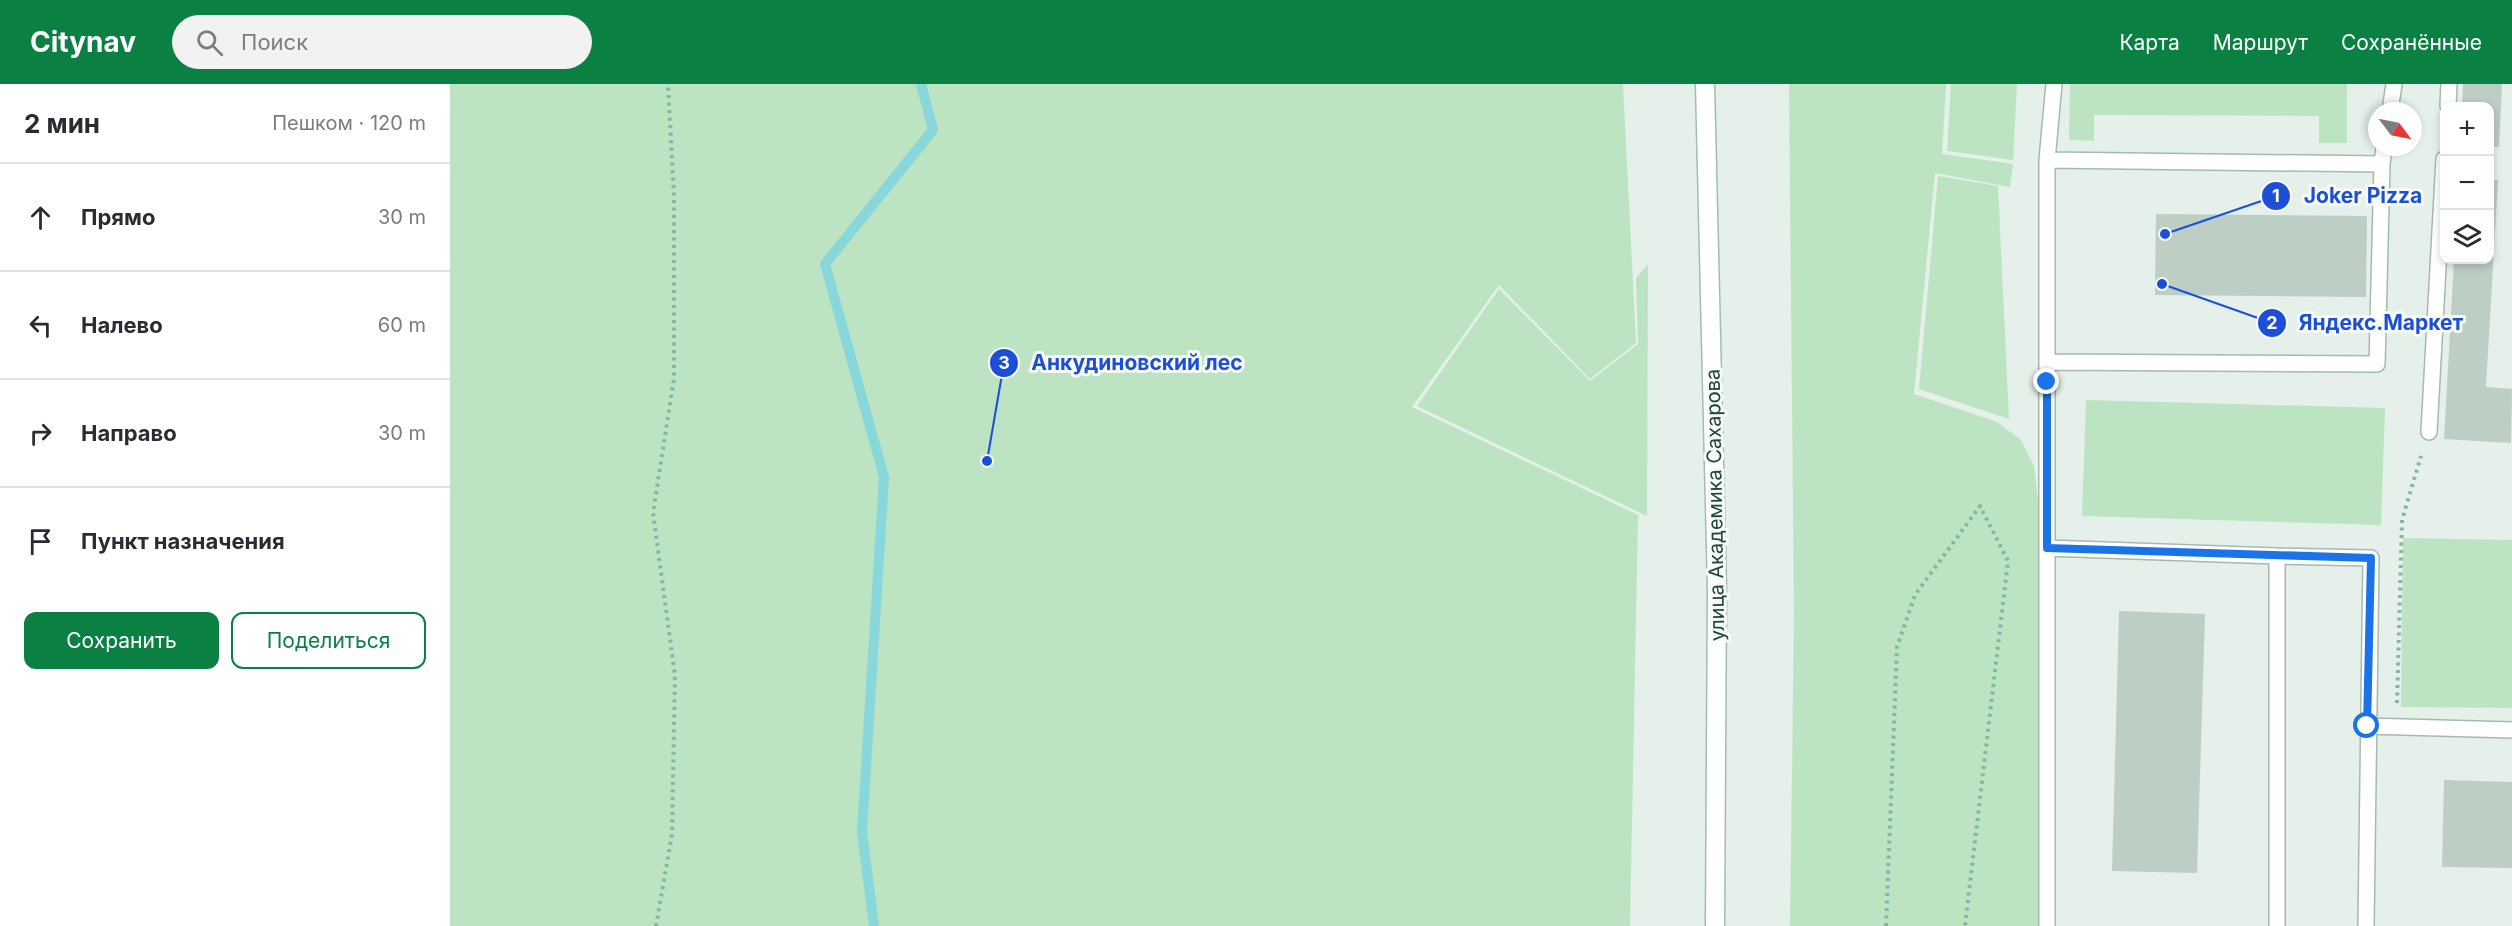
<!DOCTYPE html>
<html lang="ru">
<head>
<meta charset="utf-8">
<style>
  :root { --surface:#fff; --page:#f2f2f3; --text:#2b2b33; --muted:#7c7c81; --line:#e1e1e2; --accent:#0b8043 }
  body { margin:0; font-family:Inter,sans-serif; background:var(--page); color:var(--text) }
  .controls { position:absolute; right:18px; top:18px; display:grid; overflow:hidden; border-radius:12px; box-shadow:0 3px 9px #0003 }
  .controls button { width:54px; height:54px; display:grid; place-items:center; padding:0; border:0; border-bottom:2px solid var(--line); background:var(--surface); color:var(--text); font:30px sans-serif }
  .compass { position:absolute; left:1918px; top:18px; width:54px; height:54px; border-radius:50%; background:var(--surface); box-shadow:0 3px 9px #0003; rotate:122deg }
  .stop { position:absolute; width:18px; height:18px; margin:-14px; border:4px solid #1a73e8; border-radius:50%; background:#fff }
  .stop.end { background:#1a73e8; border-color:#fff; box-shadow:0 2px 6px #0008 }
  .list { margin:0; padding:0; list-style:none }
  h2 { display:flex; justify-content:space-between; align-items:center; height:78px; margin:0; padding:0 24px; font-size:26px }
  h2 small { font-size:20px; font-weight:400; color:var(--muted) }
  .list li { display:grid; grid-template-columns:39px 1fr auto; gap:18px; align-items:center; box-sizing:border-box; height:108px; padding:0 24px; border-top:2px solid var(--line) }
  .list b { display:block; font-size:22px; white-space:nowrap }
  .list em { font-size:20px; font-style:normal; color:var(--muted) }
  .actions { display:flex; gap:12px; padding:18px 24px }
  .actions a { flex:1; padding:14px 0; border:2px solid var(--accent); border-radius:12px; text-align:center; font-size:21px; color:var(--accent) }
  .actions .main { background:var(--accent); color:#fff }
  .icon { flex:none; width:33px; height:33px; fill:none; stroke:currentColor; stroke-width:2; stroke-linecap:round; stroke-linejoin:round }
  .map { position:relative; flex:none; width:2062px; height:842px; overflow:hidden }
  header { display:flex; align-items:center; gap:36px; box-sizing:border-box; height:84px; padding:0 30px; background:var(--accent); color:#fff }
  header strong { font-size:28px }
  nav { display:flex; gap:33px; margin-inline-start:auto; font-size:21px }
  .search { width:420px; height:54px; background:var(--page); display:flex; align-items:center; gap:15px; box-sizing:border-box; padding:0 21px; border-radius:33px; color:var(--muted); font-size:22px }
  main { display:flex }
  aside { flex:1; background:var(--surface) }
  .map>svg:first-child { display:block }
  .green { fill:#bce3c2 }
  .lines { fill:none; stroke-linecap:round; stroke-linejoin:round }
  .stream { stroke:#88d7da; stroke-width:10 }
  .building { fill:#bdcec5 }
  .lane-casing { stroke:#a6b9b1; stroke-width:18 }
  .secondary-casing { stroke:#a2bdb0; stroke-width:21 }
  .path { stroke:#82b7a0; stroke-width:4; stroke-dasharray:3 4.5; stroke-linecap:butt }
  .lane { stroke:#fff; stroke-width:15 }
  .secondary { stroke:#fff; stroke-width:18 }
  .route { stroke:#1a73e8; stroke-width:8 }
  .labels { text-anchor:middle; stroke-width:6; stroke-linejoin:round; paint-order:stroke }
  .street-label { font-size:20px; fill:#214537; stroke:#f7fbf8 }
  .leader { fill:none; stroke:#1d4ed8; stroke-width:2 }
  .callout-dot { fill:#1d4ed8; stroke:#f7fbf8; stroke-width:2 }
  .mark-label { font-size:18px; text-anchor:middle; font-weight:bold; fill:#fff }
  .callout-label { font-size:21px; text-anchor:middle; font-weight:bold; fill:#1d4ed8; stroke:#f7fbf8; stroke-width:6; stroke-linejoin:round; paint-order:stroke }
</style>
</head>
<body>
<header>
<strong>Citynav</strong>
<div class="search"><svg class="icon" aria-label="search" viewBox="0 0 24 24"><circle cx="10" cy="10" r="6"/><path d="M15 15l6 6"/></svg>Поиск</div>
<nav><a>Карта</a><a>Маршрут</a><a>Сохранённые</a></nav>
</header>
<main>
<aside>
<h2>2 мин<small>Пешком · 120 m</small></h2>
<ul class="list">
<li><svg class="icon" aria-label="ahead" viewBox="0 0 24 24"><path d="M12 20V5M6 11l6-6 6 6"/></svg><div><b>Прямо</b></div><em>30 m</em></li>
<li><svg class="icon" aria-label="left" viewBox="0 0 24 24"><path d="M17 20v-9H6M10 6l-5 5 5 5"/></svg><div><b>Налево</b></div><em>60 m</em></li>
<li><svg class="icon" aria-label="right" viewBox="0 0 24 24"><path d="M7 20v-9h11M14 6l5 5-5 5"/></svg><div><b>Направо</b></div><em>30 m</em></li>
<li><svg class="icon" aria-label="arrive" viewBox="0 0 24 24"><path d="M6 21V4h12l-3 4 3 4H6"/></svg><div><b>Пункт назначения</b></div></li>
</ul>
<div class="actions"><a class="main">Сохранить</a><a>Поделиться</a></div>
</aside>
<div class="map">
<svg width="2062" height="842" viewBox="0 0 2062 842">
  <rect width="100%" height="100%" fill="#e5f0ea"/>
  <!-- green -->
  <path class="green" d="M 0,0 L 1173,0 L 1186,259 L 1140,295 L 1049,201 L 962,323 L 1188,431 L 1180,842 L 0,842 Z
    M 1339,0 L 1496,0 L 1492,70 L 1563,80 L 1560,103 L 1485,89 L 1464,310 L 1547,338 L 1571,356 L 1584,382 L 1595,474 L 1590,842 L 1340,842 L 1344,529 Z
    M 1501,0 L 1567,0 L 1563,76 L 1497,67 Z
    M 1620,0 L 1897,0 L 1897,59 L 1869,59 L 1869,32 L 1644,31 L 1644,57 L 1619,56 Z
    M 1488,92 L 1548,102 L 1559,335 L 1469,305 Z
    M 1198,180 L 1197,432 L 967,322 L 1049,205 L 1140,297 L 1188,260 L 1186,194 Z
    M 1636,316 L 1935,324 L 1931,441 L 1632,432 Z
    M 1953,454 L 2062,456 L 2062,624 L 1951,623 Z"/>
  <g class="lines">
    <!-- stream -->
    <path class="stream" d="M 424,842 L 412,748 L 434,393 L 375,180 L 483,46 L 471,0"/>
  </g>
  <!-- building -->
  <path class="building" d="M 2013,0 L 2052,0 L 2049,63 L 2040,63 L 2040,22 L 2012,22 Z
    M 2040,96 L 2048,96 L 2036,303 L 2062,305 L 2061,359 L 1994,355 L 2004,176 L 2040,176 Z
    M 1706,130 L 1917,132 L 1916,213 L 1705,211 Z
    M 1669,527 L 1755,530 L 1747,789 L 1662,787 Z
    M 1994,696 L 2062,698 L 2062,784 L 1992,783 Z"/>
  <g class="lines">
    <defs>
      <path id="lane" d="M 1998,22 L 1999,0
        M 1940,27 L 1944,0
        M 1597,76 L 1932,80 L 1934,63
        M 1597,278 L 1927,280 L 1932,80
        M 1979,348 L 1994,75
        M 1597,464 L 1597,76 L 1604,0
        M 1827,472 L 1921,474 L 1916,842
        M 1917,642 L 2062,646
        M 1597,842 L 1597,464 L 1827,472 L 1827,842"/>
      <path id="secondary" d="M 1255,0 L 1267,506 L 1265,842"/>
    </defs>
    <!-- lane casing -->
    <use href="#lane" class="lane-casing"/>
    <!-- secondary casing -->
    <use href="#secondary" class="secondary-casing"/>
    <!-- path -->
    <path class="path" d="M 1947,619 L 1952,436 L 1971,372
      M 206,842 L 222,750 L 225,592 L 203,429 L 224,294 L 224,113 L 218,0
      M 1436,842 L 1447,563 L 1465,511 L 1530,422 L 1558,477 L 1515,842"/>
    <!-- lane -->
    <use href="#lane" class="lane"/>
    <!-- secondary -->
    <use href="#secondary" class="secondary"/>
  </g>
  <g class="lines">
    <!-- route -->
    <path class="route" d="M 1597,298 L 1597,464 L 1921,474 L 1917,642"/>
  </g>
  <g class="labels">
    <!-- street labels -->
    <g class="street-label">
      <text transform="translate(1265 421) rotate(-91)" y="7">улица Академика Сахарова</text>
    </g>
  </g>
  <!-- callouts -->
  <path class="leader" d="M1715 150L1826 112M1712 200L1822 239M537 377L554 279"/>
  <g class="callout-dot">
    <circle cx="1715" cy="150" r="6"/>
    <circle cx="1712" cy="200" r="6"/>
    <circle cx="537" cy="377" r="6"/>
    <circle cx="1826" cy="112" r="15"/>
    <circle cx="1822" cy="239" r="15"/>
    <circle cx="554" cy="279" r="15"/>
  </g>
  <g class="mark-label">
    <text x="1826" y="118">1</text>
    <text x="1822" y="245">2</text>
    <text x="554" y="285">3</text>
  </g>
  <g class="callout-label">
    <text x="1913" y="119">Joker Pizza</text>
    <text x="1931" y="246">Яндекс.Маркет</text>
    <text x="687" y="286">Анкудиновский лес</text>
  </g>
</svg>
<div class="controls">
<button>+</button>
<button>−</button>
<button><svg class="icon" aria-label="layers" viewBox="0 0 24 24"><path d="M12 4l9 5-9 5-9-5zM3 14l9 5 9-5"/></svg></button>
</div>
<svg class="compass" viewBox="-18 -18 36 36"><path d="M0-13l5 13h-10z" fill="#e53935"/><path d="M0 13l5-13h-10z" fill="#7c7c81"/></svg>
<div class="stop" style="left:1917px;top:642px"></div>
<div class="stop end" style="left:1597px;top:298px"></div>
</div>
</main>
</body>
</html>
